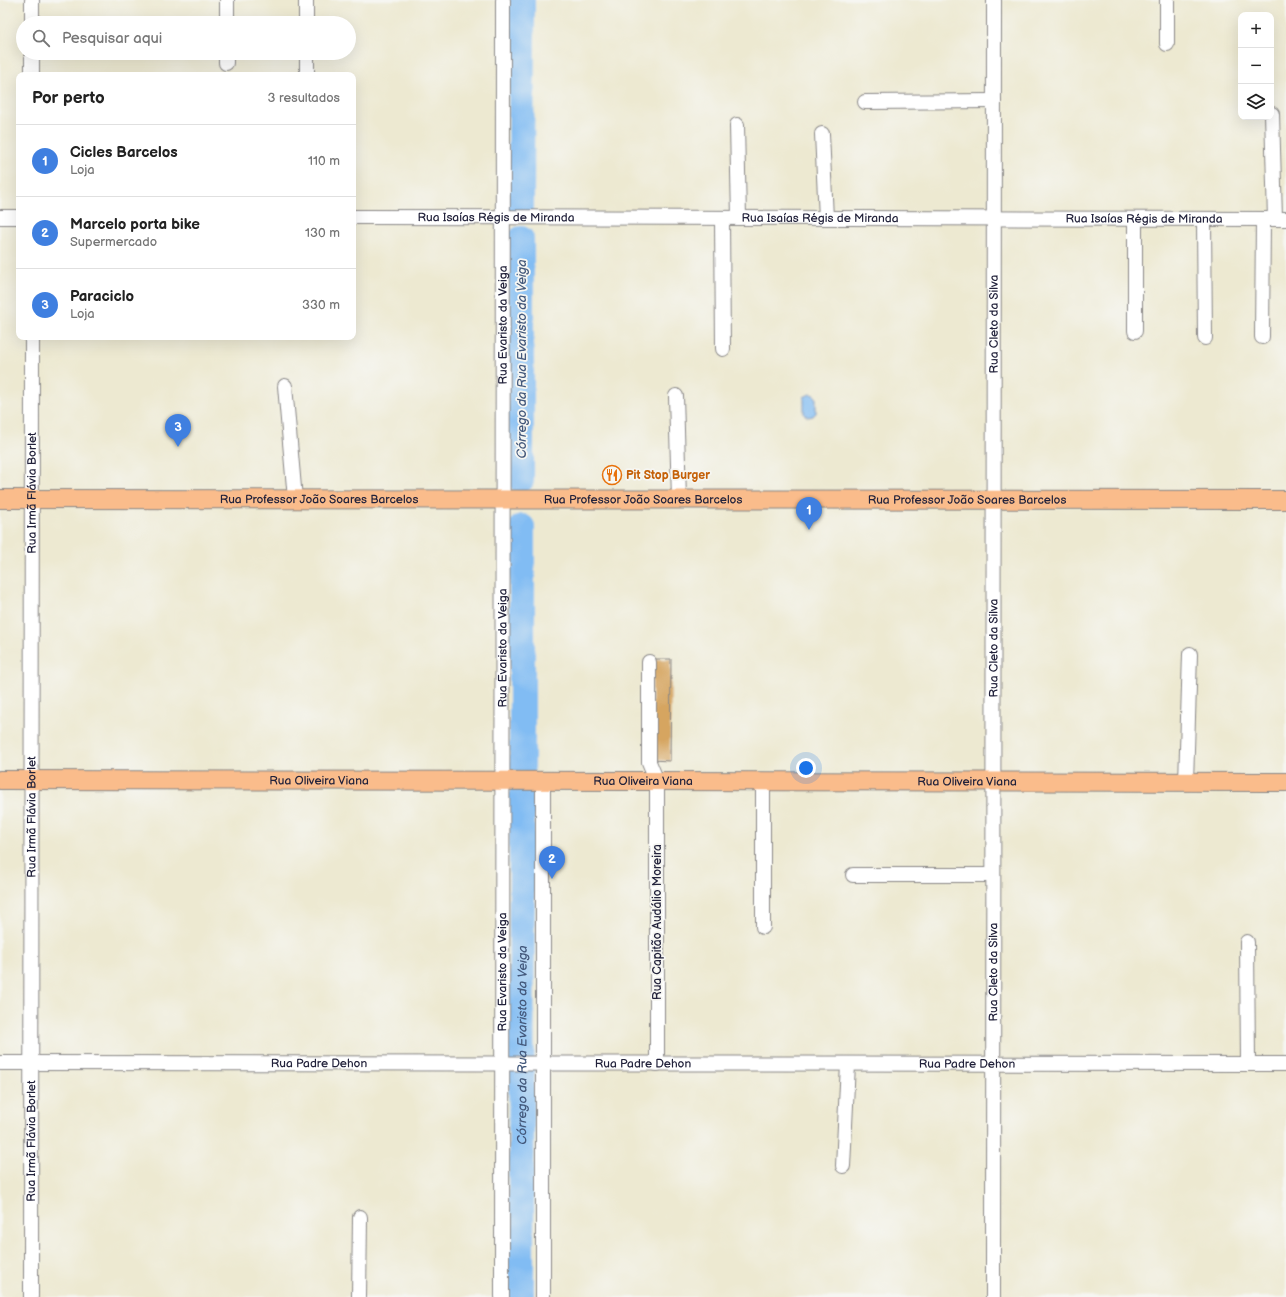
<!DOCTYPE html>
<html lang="pt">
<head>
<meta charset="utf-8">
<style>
  :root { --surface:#fff; --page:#f6f6f6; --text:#222; --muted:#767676; --line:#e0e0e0; --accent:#ea580c }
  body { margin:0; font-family:"Balsamiq Sans",sans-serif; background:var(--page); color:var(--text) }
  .controls { position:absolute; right:12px; top:12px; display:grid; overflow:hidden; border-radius:8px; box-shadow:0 4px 16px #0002 }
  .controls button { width:36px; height:36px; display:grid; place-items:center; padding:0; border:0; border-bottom:1px solid var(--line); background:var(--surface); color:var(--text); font:20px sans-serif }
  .you { position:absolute; left:806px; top:768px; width:14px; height:14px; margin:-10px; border:3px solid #fff; border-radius:50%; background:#1a73e8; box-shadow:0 0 0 6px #1a73e833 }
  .badge { display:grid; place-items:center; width:26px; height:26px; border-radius:50%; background:var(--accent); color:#fff; font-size:13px; font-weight:700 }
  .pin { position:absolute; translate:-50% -33px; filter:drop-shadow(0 1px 2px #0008) }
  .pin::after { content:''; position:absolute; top:21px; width:14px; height:12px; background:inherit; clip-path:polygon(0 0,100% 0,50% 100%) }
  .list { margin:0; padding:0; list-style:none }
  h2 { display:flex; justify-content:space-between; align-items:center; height:52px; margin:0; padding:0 16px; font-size:17px }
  h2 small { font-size:13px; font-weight:400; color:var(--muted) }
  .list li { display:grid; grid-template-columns:26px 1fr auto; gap:12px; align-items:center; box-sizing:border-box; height:72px; padding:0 16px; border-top:1px solid var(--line) }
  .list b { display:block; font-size:15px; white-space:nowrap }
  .list p { margin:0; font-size:13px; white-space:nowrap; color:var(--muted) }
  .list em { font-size:13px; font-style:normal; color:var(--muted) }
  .icon { flex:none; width:22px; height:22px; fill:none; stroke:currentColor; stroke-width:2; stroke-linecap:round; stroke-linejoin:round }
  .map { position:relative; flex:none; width:1286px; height:1297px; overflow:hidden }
  .search { position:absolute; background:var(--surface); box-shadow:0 4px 16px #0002; left:16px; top:16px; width:340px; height:44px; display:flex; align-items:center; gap:10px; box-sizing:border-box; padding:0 14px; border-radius:22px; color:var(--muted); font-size:15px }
  .panel { position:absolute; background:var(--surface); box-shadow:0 4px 16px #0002; left:16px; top:72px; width:340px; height:268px; border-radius:8px }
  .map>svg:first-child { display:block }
  .water { fill:#81bcf3; stroke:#526f97 }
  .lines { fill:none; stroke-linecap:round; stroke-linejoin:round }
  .river { stroke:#81bcf3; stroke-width:26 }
  .building { fill:#d6a561 }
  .minor-casing { stroke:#888686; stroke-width:16 }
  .major-casing { stroke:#888686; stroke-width:20 }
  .minor { stroke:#fff; stroke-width:14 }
  .major { stroke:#fabc8b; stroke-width:18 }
  .labels { text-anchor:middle; stroke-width:3.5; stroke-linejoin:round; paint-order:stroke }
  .street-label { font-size:12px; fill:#22223b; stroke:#f6f6f2 }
  .food-label { font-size:12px; font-weight:bold; fill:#c56008; stroke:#f6f6f2; text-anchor:start }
  .water-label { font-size:13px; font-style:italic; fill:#43587b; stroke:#f6f6f2 }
</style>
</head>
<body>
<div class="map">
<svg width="1286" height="1297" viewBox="0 0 1286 1297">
  <rect width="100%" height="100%" fill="#f6f6f2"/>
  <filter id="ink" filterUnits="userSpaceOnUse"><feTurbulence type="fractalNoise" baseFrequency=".025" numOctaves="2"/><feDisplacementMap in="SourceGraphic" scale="8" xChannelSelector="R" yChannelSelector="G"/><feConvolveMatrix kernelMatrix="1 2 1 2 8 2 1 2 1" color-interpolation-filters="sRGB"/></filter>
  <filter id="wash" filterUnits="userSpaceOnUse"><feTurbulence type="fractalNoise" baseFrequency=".012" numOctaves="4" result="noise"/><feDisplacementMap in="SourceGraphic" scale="16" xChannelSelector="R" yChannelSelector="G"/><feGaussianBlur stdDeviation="0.9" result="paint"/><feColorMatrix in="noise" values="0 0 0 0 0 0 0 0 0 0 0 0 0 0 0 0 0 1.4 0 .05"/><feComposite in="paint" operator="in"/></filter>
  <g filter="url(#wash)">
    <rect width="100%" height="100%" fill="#ede9d1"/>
    <!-- water -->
    <path class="water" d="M 810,394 L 814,395 L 816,397 L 816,413 L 813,416 L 808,417 L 804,414 L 804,397 Z"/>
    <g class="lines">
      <!-- river -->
      <g class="river">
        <path d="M 521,207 L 522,0"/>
        <path d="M 521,239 L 521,480"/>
        <path d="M 522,527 L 522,766"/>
        <path id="s1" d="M 521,1297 L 522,794"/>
      </g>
    </g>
    <g id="blocks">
      <!-- building -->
      <path class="building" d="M 652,659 L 671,659 L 670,761 L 652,760 Z"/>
    </g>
  </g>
  <g filter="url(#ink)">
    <use href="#blocks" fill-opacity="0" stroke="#888686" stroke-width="1"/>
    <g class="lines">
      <defs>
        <g id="minor">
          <path d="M 306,0 L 306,23"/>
          <path d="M 32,23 L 32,0"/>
          <path d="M 227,23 L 227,0"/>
          <path d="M 1167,44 L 1167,0"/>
          <path d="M 307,53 L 307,75"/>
          <path d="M 226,63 L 226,53"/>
          <path d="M 32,75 L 32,53"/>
          <path d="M 865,102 L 994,101"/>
          <path d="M 1272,114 L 1275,219"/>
          <path d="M 737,125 L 739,218"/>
          <path d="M 822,134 L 826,218"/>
          <path d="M 0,217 L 19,217"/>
          <path id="s2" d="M 353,217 L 1286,219"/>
          <path d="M 722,218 L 723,349"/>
          <path d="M 1135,219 L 1135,331"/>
          <path d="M 1204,219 L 1205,338"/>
          <path d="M 1262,337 L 1263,219"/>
          <path d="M 285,386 L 295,499"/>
          <path d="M 676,396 L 679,499"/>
          <path d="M 649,662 L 649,762 L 657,781 L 657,1064"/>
          <path d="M 543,781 L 543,1297"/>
          <path d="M 1186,782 L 1190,654"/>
          <path d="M 853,875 L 993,875"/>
          <path d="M 763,927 L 763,781"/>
          <path d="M 1247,942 L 1248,1064"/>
          <path id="s3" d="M 0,1063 L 1286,1064"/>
          <path d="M 843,1166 L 848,1064"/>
          <path id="s4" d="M 31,1297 L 32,337"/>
          <path d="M 359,1297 L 360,1217"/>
          <path id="s5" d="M 502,1297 L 503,0"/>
          <path id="s6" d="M 993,1297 L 994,0"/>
        </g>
        <g id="major">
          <path id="s7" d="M 0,499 L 1286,500"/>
          <path id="s8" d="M 0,780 L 1286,782"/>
        </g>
      </defs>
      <!-- minor casing -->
      <use href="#minor" class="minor-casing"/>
      <!-- major casing -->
      <use href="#major" class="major-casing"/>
      <!-- minor -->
      <use href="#minor" class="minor"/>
      <!-- major -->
      <use href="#major" class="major"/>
    </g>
  </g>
  <!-- icons -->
  <defs>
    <symbol id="restaurant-ring" viewBox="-11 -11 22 22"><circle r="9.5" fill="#f6f6f2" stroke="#e8710a" stroke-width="1.5"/><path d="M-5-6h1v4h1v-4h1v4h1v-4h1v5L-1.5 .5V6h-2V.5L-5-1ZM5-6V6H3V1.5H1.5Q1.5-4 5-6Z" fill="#e8710a"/></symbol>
  </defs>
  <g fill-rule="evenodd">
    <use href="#restaurant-ring" x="601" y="464" width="22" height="22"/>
  </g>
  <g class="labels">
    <!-- street labels -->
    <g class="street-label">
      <text dy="4" stroke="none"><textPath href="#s2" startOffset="143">Rua Isaías Régis de Miranda</textPath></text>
      <text dy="4" stroke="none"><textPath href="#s2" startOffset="467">Rua Isaías Régis de Miranda</textPath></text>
      <text dy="4" stroke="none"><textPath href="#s2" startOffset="791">Rua Isaías Régis de Miranda</textPath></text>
      <text dy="4" stroke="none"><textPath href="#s5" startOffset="972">Rua Evaristo da Veiga</textPath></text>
      <text dy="4" stroke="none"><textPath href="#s6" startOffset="973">Rua Cleto da Silva</textPath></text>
      <text dy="4" stroke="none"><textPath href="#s4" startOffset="804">Rua Irmã Flávia Borlet</textPath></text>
      <text dy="4" stroke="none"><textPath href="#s7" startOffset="319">Rua Professor João Soares Barcelos</textPath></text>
      <text dy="4" stroke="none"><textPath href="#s7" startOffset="643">Rua Professor João Soares Barcelos</textPath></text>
      <text dy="4" stroke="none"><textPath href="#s7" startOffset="967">Rua Professor João Soares Barcelos</textPath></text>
      <text dy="4" stroke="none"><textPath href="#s5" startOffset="649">Rua Evaristo da Veiga</textPath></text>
      <text dy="4" stroke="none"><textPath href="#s6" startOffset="649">Rua Cleto da Silva</textPath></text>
      <text dy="4" stroke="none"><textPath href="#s8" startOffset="319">Rua Oliveira Viana</textPath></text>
      <text dy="4" stroke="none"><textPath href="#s8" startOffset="643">Rua Oliveira Viana</textPath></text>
      <text dy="4" stroke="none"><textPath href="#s8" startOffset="967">Rua Oliveira Viana</textPath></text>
      <text dy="4" stroke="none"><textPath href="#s4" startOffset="480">Rua Irmã Flávia Borlet</textPath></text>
      <text transform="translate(657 922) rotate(-90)" y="4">Rua Capitão Audálio Moreira</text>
      <text dy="4" stroke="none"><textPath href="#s5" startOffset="325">Rua Evaristo da Veiga</textPath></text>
      <text dy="4" stroke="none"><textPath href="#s6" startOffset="325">Rua Cleto da Silva</textPath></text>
      <text dy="4" stroke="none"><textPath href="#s3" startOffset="319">Rua Padre Dehon</textPath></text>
      <text dy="4" stroke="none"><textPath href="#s3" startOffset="643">Rua Padre Dehon</textPath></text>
      <text dy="4" stroke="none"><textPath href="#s3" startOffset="967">Rua Padre Dehon</textPath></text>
      <text dy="4" stroke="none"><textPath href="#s4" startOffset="156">Rua Irmã Flávia Borlet</textPath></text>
    </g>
    <!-- food labels -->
    <g class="food-label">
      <text x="626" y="479">Pit Stop Burger</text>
    </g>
    <!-- water labels -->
    <g class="water-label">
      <text transform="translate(521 359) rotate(-90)" y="5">Córrego da Rua Evaristo da Veiga</text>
      <text dy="5" stroke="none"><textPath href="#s1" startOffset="252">Córrego da Rua Evaristo da Veiga</textPath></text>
    </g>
  </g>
</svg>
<div class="controls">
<button>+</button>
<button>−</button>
<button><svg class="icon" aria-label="layers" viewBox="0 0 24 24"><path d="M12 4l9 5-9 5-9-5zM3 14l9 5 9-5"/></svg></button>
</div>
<div class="you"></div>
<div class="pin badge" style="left:809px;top:530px;background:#3f7fe0">1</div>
<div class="pin badge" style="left:552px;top:879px;background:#3f7fe0">2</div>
<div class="pin badge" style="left:178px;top:447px;background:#3f7fe0">3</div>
<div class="search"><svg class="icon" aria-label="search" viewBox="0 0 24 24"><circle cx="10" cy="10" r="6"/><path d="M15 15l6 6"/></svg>Pesquisar aqui</div>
<section class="panel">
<h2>Por perto<small>3 resultados</small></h2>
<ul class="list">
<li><span class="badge" style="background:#3f7fe0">1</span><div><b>Cicles Barcelos</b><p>Loja</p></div><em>110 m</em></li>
<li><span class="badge" style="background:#3f7fe0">2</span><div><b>Marcelo porta bike</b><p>Supermercado</p></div><em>130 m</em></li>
<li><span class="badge" style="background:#3f7fe0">3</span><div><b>Paraciclo</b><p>Loja</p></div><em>330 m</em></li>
</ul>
</section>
</div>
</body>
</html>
